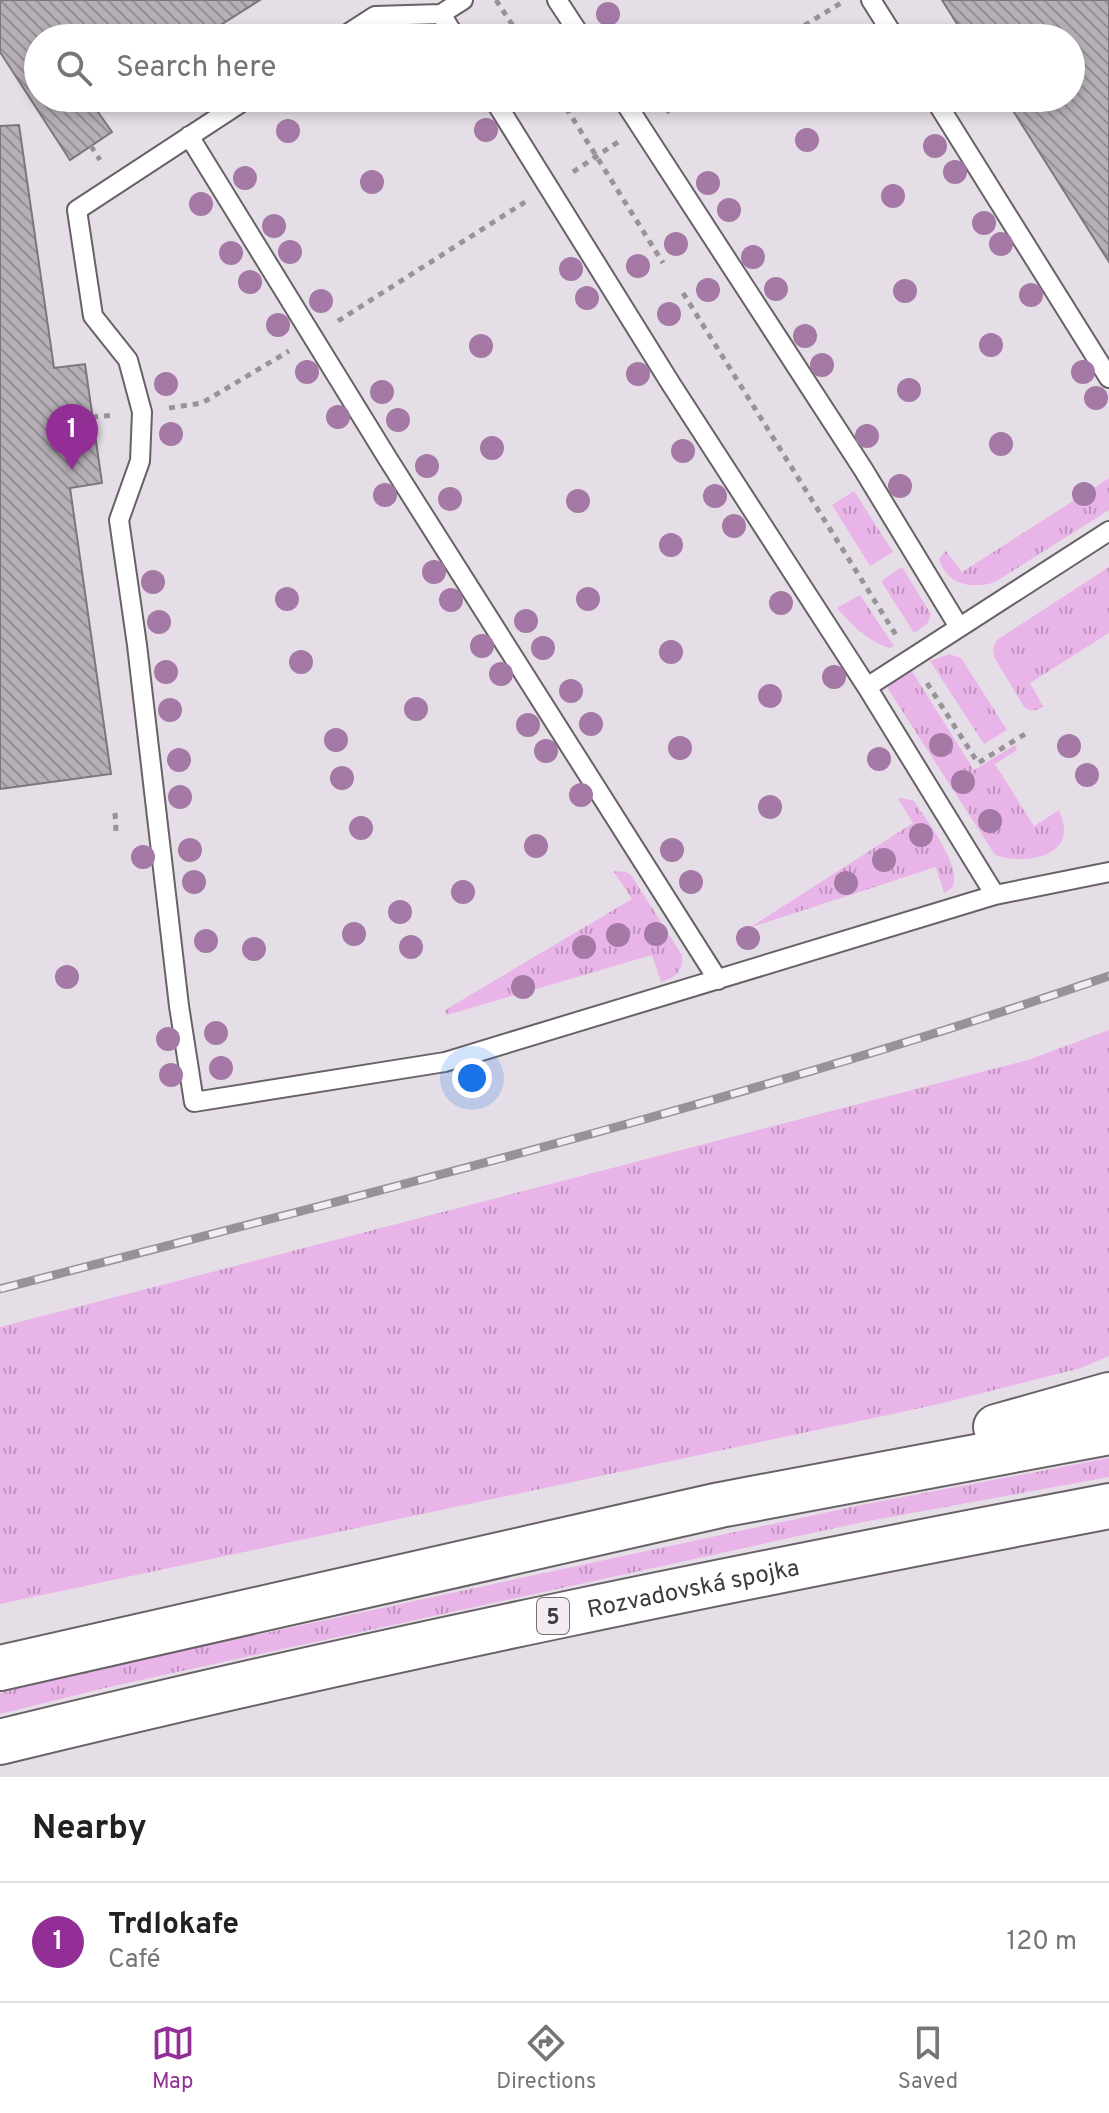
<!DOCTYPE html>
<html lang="en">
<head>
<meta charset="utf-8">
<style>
  :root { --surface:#fff; --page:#f6f6f6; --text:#202124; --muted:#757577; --line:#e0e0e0; --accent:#922e95 }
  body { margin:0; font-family:Overpass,sans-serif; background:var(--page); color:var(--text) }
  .you { position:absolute; left:472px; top:1078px; width:28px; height:28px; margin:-20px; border:6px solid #fff; border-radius:50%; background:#1a73e8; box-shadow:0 0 0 12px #1a73e833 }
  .badge { display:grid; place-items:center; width:52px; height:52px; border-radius:50%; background:var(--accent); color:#fff; font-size:26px; font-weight:700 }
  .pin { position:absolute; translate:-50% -66px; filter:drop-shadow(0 2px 4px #0008) }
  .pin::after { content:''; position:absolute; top:42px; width:28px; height:24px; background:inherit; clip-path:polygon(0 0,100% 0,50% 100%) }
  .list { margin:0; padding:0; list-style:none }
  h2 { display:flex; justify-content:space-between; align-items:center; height:104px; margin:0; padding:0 32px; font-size:34px }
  h2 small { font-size:26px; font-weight:400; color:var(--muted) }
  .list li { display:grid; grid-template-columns:52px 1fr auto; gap:24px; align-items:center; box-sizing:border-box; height:120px; padding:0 32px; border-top:2px solid var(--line) }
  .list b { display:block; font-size:30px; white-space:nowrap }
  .list p { margin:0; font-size:26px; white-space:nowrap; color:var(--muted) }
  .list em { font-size:26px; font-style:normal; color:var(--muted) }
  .icon { flex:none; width:44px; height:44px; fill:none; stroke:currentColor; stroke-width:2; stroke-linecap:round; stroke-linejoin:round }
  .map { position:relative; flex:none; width:1109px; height:1777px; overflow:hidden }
  .search { position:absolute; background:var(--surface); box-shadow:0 4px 12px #0003; left:24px; right:24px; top:24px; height:88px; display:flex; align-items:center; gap:20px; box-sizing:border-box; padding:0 28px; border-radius:44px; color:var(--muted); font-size:30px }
  .sheet { height:224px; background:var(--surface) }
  nav { display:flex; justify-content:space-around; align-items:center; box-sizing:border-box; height:112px; border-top:2px solid var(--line); background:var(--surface); font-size:22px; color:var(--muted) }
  nav a { display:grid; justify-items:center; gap:4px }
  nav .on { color:var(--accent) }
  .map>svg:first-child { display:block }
  .grass { fill:url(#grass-tufts) }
  .building { fill:url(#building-back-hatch); stroke:#7d767d; stroke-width:2 }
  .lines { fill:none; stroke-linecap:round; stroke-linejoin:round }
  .service-casing { stroke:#686168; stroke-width:22 }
  .trunk-casing { stroke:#686168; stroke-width:48 }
  .path { stroke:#999399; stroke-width:5; stroke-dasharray:6 6; stroke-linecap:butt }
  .service { stroke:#fff; stroke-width:18 }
  .trunk { stroke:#fff; stroke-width:44 }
  .rail-casing { stroke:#989298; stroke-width:9 }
  .rail { stroke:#f4ecf3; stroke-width:6; stroke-dasharray:18; stroke-linecap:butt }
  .tree { fill:#a479a6 }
  .labels { text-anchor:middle; stroke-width:6; stroke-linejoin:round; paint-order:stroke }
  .shield { fill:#f4ecf3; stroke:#757074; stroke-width:2 }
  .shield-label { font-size:22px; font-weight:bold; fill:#3e3b3e }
  .street-label { font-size:24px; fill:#3e3b3e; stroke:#f4ecf3 }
</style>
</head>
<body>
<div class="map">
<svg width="1109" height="1777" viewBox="0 0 1109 1777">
  <defs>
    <pattern id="grass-tufts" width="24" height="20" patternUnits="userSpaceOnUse" patternTransform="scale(2)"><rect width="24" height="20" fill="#e9b5e9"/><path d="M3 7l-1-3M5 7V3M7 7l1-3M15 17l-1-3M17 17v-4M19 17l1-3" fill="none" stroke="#be94be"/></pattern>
    <pattern id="building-back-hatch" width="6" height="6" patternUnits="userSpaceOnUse" patternTransform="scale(2)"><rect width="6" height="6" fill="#b7afb7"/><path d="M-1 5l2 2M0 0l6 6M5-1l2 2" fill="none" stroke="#969096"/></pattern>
  </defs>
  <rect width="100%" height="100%" fill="#e6dee6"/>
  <!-- grass -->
  <path class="grass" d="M 1109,478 L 1109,510 L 995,582 C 972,590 945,584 939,558 L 946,551 L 962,572 L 1076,499 L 1078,492 L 1084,488 L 1091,490 Z
    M 854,491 L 893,552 L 870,566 L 832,505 Z
    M 902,567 L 931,614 L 927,624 L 914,633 L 881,581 Z
    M 1109,567 L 1109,633 L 1030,683 L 1043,706 C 1036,712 1032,712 1024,707 L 994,657 L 993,648 L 997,640 Z
    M 860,595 L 894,646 L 889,648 C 866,640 852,625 837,608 Z
    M 949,654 L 961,658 L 1007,730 L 984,744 L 930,661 Z
    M 908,665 L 974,770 L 1015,745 L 1017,750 L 995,764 L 1034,826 L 1059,810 C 1061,816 1064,823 1064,829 C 1065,861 1016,863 995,855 L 888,689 L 888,682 Z
    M 902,798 L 914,801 C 926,820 964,868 952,888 L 944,893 L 936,867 L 749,928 L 913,823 L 898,799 Z
    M 616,871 L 626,872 L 631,875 L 682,955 C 684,971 675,978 661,982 L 652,955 L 447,1015 L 445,1011 L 450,1007 L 632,899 L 614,872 Z
    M 1109,1030 L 1109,1356 L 1081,1368 L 939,1404 L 0,1604 L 0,1327 L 1028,1060 Z
    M 1109,1458 L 1109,1477 L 863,1522 L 109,1687 L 0,1714 L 0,1693 L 107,1667 L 861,1505 Z"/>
  <!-- building -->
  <path class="building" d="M 0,0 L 260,0 L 200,38 L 38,38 L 38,98 L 88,98 L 112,132 L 70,160 L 0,52 Z
    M 942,0 L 1109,0 L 1109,262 L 1005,98 L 1071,98 L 1071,38 L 966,38 Z
    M 19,125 L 54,368 L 85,364 L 102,483 L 70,488 L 111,774 L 0,789 L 0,126 Z"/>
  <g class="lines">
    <defs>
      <path id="service" d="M 557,0 L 582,38
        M 871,0 L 895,38
        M 441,14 L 456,38
        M 341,38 L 375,16 L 441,14 L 463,0
        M 248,98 L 77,210 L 93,316 L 128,360 L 142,412 L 140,461 L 119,520 L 137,645 L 179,1006 L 194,1102 L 445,1062 L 995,895 L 1109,872
        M 493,98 L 671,384 L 867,687 L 995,895
        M 622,98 L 863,469 L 959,627
        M 934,98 L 1109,378
        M 189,136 L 388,459 L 718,980
        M 867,687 L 1109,531"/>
      <g id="trunk">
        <path d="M 996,1427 L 1109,1395"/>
        <path d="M 0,1668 L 720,1505 L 1109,1432"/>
        <path id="s1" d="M 0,1742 C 367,1652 738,1577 1109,1506"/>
      </g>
    </defs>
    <!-- service casing -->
    <use href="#service" class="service-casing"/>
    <!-- trunk casing -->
    <use href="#trunk" class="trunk-casing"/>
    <!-- path -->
    <path class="path" d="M 496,0 L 521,38
      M 784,38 L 844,1
      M 560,98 L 663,263
      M 666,112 L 689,98
      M 91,146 L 100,160
      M 573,172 L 618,142
      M 683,293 L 896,635
      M 338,321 L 525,202
      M 169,408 L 202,403 L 289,351
      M 92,417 L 116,415
      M 927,683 L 978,763 L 1025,734
      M 115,813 L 116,831"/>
    <!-- service -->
    <use href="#service" class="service"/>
    <!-- trunk -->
    <use href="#trunk" class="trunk"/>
    <defs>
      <path id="rail" d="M 0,1289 C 372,1192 746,1101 1109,976"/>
    </defs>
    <!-- rail casing -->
    <use href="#rail" class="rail-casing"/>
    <!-- rail -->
    <use href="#rail" class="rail"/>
  </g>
  <!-- trees -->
  <g class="tree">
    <circle cx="608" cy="14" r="12"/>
    <circle cx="486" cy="130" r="12"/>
    <circle cx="288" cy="131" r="12"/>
    <circle cx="807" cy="140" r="12"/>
    <circle cx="935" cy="146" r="12"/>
    <circle cx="955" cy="172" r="12"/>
    <circle cx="245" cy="178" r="12"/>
    <circle cx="372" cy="182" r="12"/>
    <circle cx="708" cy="183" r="12"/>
    <circle cx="893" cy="196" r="12"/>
    <circle cx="201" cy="204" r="12"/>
    <circle cx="729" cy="210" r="12"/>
    <circle cx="984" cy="223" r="12"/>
    <circle cx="274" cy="226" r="12"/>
    <circle cx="676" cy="244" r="12"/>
    <circle cx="1001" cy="244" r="12"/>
    <circle cx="290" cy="252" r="12"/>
    <circle cx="231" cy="253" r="12"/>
    <circle cx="753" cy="257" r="12"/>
    <circle cx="638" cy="266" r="12"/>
    <circle cx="571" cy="269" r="12"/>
    <circle cx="250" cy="282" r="12"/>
    <circle cx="776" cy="289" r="12"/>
    <circle cx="708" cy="290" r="12"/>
    <circle cx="905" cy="291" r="12"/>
    <circle cx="1031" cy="295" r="12"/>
    <circle cx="587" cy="298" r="12"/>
    <circle cx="321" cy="301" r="12"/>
    <circle cx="669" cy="314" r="12"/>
    <circle cx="278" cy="325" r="12"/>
    <circle cx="805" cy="336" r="12"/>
    <circle cx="991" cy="345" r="12"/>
    <circle cx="481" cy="346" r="12"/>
    <circle cx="822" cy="365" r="12"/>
    <circle cx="307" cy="372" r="12"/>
    <circle cx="1083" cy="372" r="12"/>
    <circle cx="638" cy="374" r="12"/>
    <circle cx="166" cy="384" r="12"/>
    <circle cx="909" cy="390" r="12"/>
    <circle cx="382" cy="392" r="12"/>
    <circle cx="1096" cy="398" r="12"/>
    <circle cx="338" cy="417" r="12"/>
    <circle cx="398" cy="420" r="12"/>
    <circle cx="171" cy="434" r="12"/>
    <circle cx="867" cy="436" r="12"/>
    <circle cx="1001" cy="444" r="12"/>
    <circle cx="492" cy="448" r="12"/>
    <circle cx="683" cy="451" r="12"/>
    <circle cx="427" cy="466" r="12"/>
    <circle cx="900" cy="486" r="12"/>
    <circle cx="1084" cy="494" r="12"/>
    <circle cx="385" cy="495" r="12"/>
    <circle cx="715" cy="496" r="12"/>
    <circle cx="450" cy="499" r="12"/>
    <circle cx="578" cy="501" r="12"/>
    <circle cx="734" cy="526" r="12"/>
    <circle cx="671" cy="545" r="12"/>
    <circle cx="434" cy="572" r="12"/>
    <circle cx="153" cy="582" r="12"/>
    <circle cx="287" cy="599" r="12"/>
    <circle cx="588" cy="599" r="12"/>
    <circle cx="451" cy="600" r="12"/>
    <circle cx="781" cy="603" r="12"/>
    <circle cx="526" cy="621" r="12"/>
    <circle cx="159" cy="622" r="12"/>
    <circle cx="482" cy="646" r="12"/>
    <circle cx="543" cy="648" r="12"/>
    <circle cx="671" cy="652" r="12"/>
    <circle cx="301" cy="662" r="12"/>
    <circle cx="166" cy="672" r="12"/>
    <circle cx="501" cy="674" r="12"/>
    <circle cx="834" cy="677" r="12"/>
    <circle cx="571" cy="691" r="12"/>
    <circle cx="770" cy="696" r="12"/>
    <circle cx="416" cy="709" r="12"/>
    <circle cx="170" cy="710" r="12"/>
    <circle cx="591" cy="724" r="12"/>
    <circle cx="528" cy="725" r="12"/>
    <circle cx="336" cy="740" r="12"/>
    <circle cx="941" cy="745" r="12"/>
    <circle cx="1069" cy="746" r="12"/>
    <circle cx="680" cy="748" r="12"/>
    <circle cx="546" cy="751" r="12"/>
    <circle cx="879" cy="759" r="12"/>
    <circle cx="179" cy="760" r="12"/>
    <circle cx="1087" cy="775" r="12"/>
    <circle cx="342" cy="778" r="12"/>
    <circle cx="963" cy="782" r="12"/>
    <circle cx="581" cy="795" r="12"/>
    <circle cx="180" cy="797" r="12"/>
    <circle cx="770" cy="807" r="12"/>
    <circle cx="990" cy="821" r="12"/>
    <circle cx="361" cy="828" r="12"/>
    <circle cx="921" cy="835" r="12"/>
    <circle cx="536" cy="846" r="12"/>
    <circle cx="190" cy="850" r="12"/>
    <circle cx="672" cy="850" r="12"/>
    <circle cx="143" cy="857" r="12"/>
    <circle cx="884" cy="860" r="12"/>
    <circle cx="194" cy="882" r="12"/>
    <circle cx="691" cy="882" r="12"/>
    <circle cx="846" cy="883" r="12"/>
    <circle cx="463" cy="892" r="12"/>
    <circle cx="400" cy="912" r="12"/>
    <circle cx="354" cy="934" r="12"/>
    <circle cx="656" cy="934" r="12"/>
    <circle cx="618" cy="935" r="12"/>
    <circle cx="748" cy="938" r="12"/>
    <circle cx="206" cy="941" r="12"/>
    <circle cx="411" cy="947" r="12"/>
    <circle cx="584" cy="947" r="12"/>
    <circle cx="254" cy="949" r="12"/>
    <circle cx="67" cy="977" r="12"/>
    <circle cx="523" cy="987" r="12"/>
    <circle cx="216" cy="1033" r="12"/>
    <circle cx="168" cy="1039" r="12"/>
    <circle cx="221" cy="1068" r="12"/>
    <circle cx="171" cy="1075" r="12"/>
  </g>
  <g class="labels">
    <!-- shield labels -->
    <rect class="shield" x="537" y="1598" width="32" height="36" rx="6"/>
    <g class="shield-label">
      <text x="553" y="1624">5</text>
    </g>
    <!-- street labels -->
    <g class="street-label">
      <text dy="8" stroke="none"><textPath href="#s1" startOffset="710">Rozvadovská spojka</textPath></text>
    </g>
  </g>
</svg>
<div class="you"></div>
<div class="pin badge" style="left:72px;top:470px">1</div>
<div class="search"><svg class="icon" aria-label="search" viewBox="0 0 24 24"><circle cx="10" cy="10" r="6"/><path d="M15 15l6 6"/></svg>Search here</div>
</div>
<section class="sheet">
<h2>Nearby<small></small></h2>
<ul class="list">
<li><span class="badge">1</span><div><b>Trdlokafe</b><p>Café</p></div><em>120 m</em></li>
</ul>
</section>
<nav>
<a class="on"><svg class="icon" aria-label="map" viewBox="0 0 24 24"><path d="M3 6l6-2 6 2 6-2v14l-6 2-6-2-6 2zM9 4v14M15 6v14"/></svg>Map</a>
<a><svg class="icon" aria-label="directions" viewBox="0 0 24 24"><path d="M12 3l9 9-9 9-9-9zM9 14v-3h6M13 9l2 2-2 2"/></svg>Directions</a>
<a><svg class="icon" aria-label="saved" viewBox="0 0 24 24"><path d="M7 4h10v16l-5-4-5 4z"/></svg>Saved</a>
</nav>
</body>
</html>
